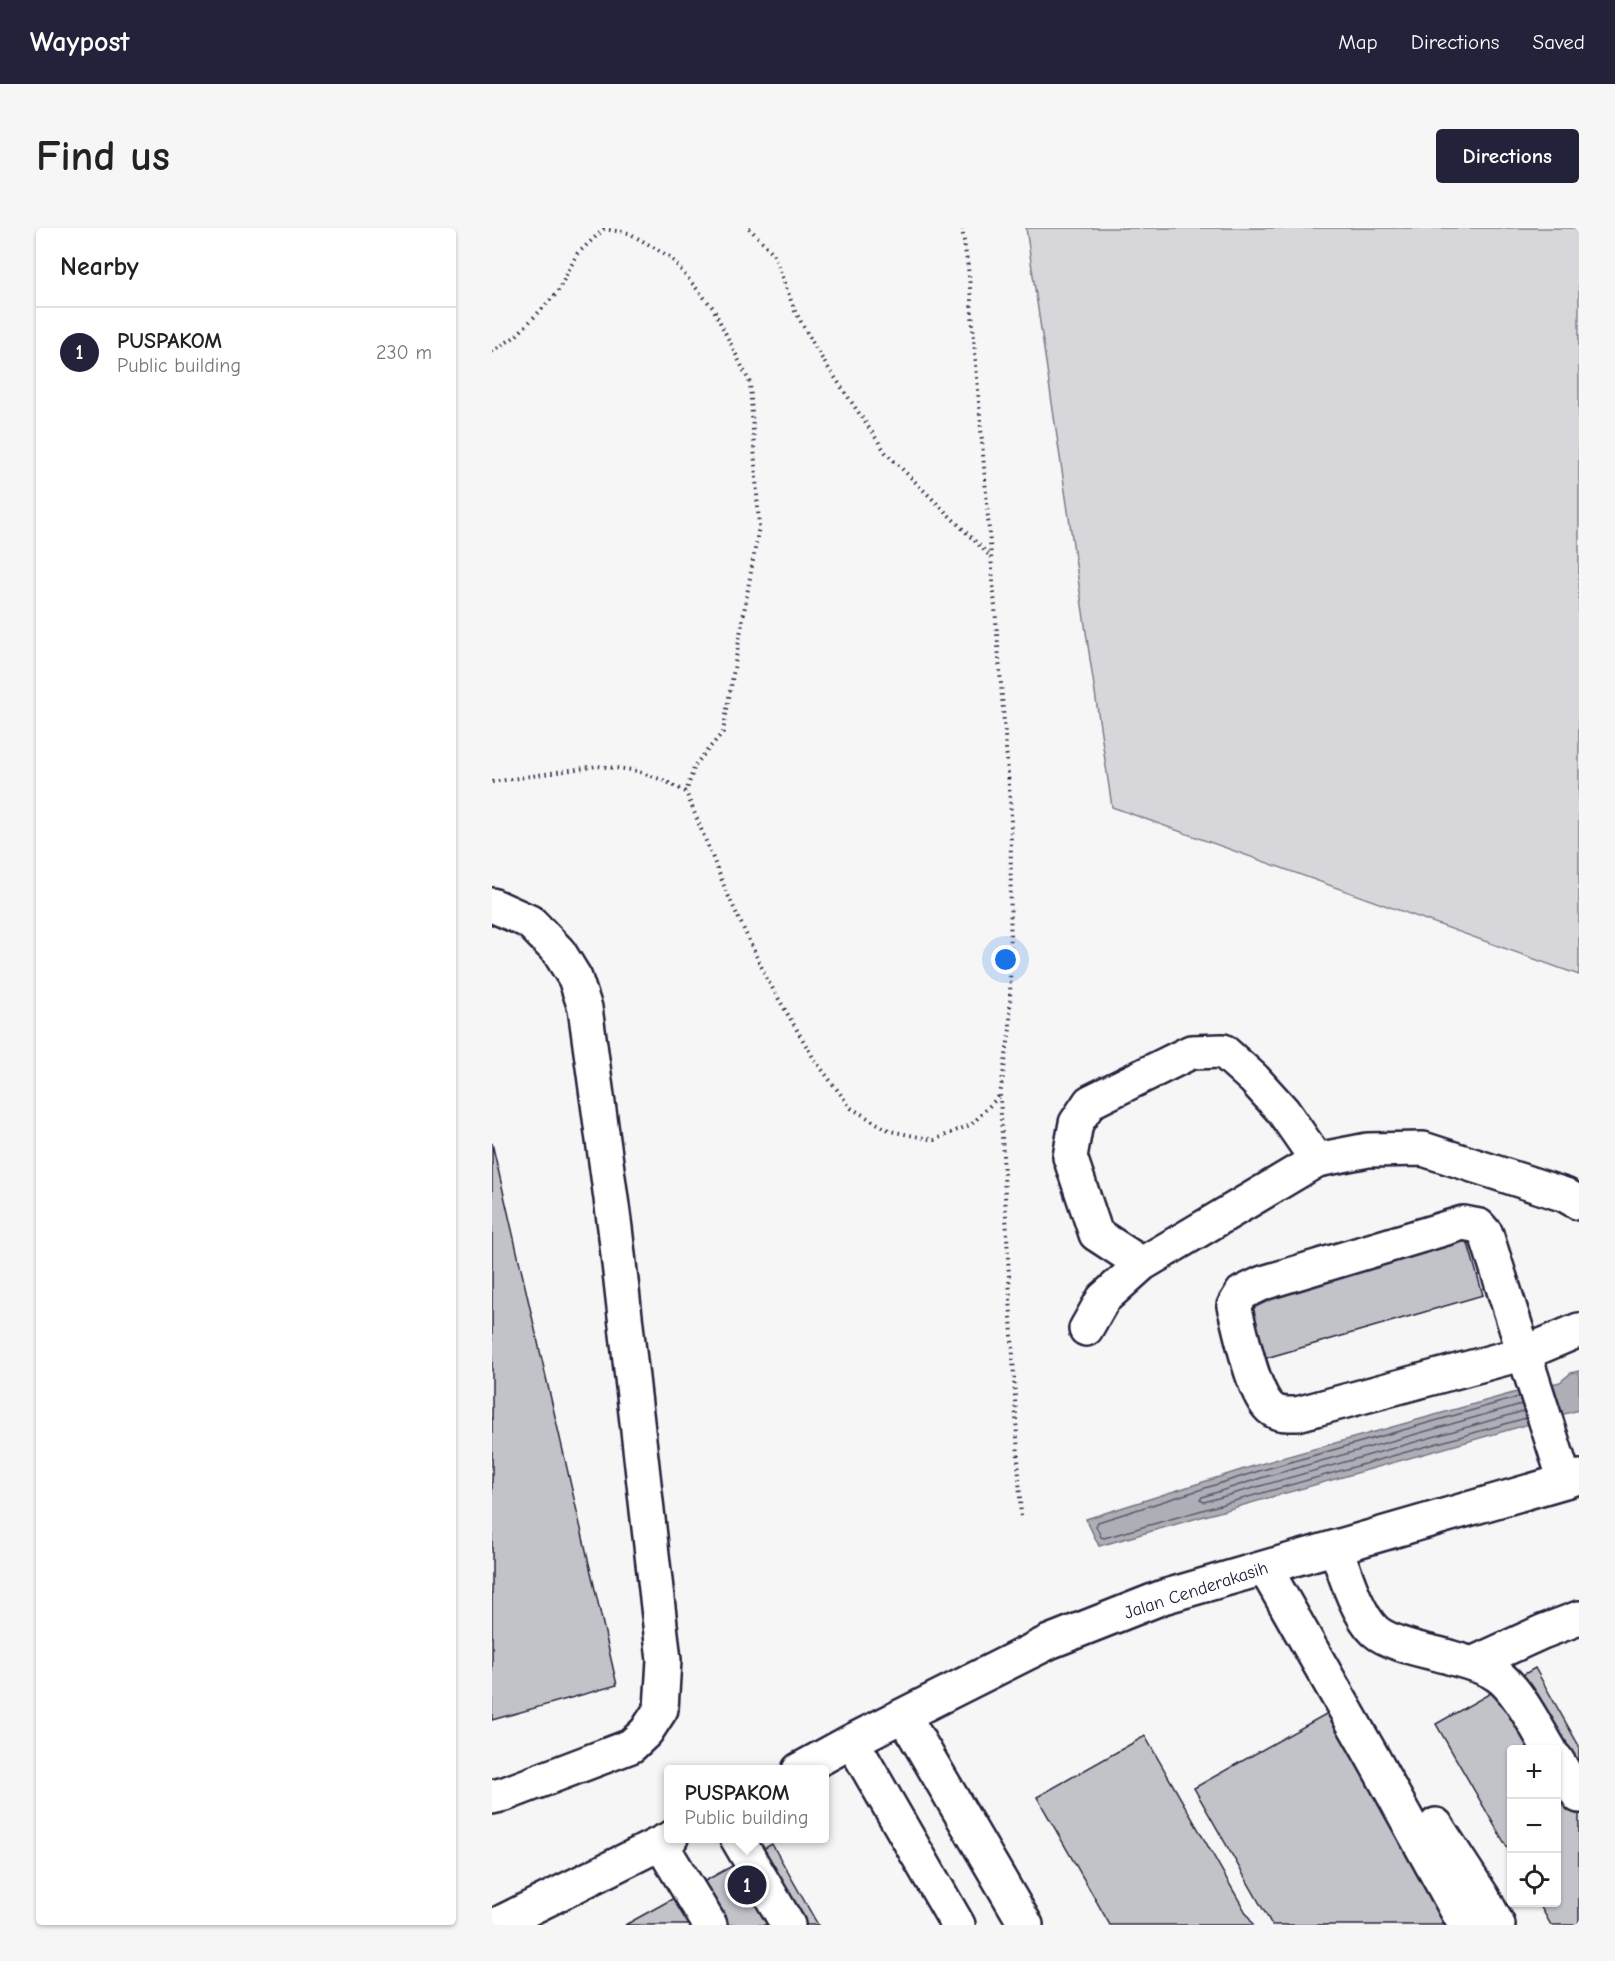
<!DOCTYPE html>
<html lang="en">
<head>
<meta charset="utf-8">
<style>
  :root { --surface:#fff; --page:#f6f6f6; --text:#222; --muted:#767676; --line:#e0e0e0; --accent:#22223b }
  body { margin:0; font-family:"Comic Neue",sans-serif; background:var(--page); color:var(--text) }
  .controls { position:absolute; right:18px; bottom:18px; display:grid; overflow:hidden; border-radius:6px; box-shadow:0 2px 4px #0004 }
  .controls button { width:54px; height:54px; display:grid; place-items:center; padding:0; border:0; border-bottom:2px solid var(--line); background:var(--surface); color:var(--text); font:30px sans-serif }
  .you { position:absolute; left:514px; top:732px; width:21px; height:21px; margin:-15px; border:4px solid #fff; border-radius:50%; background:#1a73e8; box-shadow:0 0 0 9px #1a73e833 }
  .badge { display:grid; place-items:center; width:39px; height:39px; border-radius:50%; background:var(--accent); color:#fff; font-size:20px; font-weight:700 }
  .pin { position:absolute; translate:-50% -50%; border:3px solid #fff; box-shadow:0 2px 6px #0006 }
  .popup { position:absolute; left:172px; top:1537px; width:165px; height:78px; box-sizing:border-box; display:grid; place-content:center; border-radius:6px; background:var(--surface); filter:drop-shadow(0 2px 4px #0005); font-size:20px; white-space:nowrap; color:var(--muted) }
  .popup b { font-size:22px; color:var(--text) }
  .popup::after { content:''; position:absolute; left:50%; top:100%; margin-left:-12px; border:12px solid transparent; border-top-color:var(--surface) }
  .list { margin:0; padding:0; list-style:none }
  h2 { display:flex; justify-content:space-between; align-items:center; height:78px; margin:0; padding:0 24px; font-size:26px }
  h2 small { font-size:20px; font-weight:400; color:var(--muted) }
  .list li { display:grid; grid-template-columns:39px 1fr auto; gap:18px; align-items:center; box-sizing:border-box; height:90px; padding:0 24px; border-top:2px solid var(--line) }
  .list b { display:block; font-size:22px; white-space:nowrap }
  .list p { margin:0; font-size:20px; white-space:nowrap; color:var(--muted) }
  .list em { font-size:20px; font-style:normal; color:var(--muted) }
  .icon { flex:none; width:33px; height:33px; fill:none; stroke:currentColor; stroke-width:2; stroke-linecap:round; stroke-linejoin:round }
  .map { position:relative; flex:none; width:1087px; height:1697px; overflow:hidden; border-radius:6px }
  header { display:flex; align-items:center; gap:36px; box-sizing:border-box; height:84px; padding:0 30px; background:var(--accent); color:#fff }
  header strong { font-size:28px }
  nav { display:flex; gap:33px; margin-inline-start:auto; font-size:21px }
  .intro { display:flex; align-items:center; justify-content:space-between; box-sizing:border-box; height:144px; padding:0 36px }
  h1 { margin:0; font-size:42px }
  .button { padding:15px 27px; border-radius:6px; background:var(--accent); color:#fff; font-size:21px; font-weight:700 }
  main { display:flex; gap:36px; padding:0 36px }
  aside { flex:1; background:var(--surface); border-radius:6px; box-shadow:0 2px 4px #0004 }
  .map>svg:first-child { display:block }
  .green { fill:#d7d7db; stroke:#7c7c8b; stroke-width:1.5 }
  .water { fill:#aeaeb7; stroke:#767685; stroke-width:1.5 }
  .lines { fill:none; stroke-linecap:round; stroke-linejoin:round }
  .shore { stroke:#5a5a6d; stroke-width:1.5 }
  .building { fill:#c2c2c9; stroke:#22223b; stroke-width:1.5 }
  .minor-casing { stroke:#22223b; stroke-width:38 }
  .path { stroke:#22223b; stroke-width:4; stroke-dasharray:1.5 4.5; stroke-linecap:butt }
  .minor { stroke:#fff; stroke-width:33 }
  .labels { text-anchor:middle; stroke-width:6; stroke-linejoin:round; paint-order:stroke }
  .street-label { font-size:18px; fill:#22223b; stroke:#fff }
</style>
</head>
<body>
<header>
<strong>Waypost</strong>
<nav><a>Map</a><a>Directions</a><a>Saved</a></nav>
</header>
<div class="intro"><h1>Find us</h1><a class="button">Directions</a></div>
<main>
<aside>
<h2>Nearby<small></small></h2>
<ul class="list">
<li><span class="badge">1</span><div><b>PUSPAKOM</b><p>Public building</p></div><em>230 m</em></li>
</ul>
</aside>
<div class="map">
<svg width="1087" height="1697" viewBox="0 0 1087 1697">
  <rect width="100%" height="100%" fill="#f6f6f7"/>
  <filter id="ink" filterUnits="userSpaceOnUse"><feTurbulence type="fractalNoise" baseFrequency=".0167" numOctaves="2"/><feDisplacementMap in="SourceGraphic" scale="12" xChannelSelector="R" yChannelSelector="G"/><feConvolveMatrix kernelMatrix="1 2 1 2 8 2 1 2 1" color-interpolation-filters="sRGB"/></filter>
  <g filter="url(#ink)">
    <!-- green -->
    <path class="green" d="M 534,0 L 1087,0 L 1087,747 L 620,579 Z"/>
    <!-- water -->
    <path class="water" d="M 1087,1143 L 1087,1182 L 607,1318 L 594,1291 L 765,1237 L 1032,1162 L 1068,1154 L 1079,1145 Z"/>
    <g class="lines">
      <!-- shore -->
      <path class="shore" d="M 1027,1169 L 767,1243 L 606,1294 L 604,1298 L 609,1309 L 612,1310 L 1034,1190
        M 1030,1176 L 769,1250 L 710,1269 L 708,1272 L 712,1274 L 1032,1183"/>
    </g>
    <!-- building -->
    <path class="building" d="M 0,915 L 125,1457 L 0,1492 Z
      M 975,1012 L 991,1067 L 774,1130 L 758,1075 Z
      M 1043,1440 L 1087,1518 L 1087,1697 L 1059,1697 L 1046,1674 L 1064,1674 L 1064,1522 L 1020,1522 L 1020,1628 L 944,1496 Z
      M 857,1473 L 984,1697 L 780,1697 L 702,1560 Z
      M 653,1508 L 761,1697 L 618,1697 L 545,1569 Z
      M 280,1616 L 326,1697 L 133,1697 Z"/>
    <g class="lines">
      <defs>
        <path id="minor" d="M 0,677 L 38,694 L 67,724 L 83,750 L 93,780 L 123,1000 L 172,1432 L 169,1481 L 154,1504 L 139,1518 L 13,1566 L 0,1569
          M 650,1036 L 604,1006 L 578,929 L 584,895 L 598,874 L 699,824 L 731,823 L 762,851 L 791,883 L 825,932
          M 594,1101 L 611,1071 L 650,1036 L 825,932 L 876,922 L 931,921 L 1073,967 L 1087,975
          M 1073,1253 L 994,1006 L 987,998 L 971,995 L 771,1055 L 750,1065 L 742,1078 C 749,1103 760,1163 778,1180 C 786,1187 795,1186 805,1186 L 1033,1125 L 1087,1102
          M 844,1320 C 852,1343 865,1386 883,1403 C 899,1417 936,1423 957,1429 C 972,1434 991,1437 1005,1447 C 1025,1460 1045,1501 1058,1522
          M 773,1340 L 881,1530 L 973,1697
          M 980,1436 L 1050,1404 L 1087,1390
          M 412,1488 L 534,1697
          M 360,1513 L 466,1697
          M 1064,1531 L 1087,1568
          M 307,1542 L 360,1513 L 557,1414 L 671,1369 L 1087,1249
          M 944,1597 L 990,1668 L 1006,1697
          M 245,1610 L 296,1697
          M 169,1616 L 218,1697
          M 4,1697 L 179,1610"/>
      </defs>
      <!-- minor casing -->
      <use href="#minor" class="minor-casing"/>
      <!-- path -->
      <path class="path" d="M 257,0 L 281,25 L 303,83 L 327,126 L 394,225 L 497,327
        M 470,0 L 477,47 L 519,584 L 518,801 L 508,867 L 529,1290
        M 0,124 L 24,108 L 65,65 L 85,26 L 112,1 L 137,5 L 178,29 L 221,80 L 258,155 L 267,298 L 231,504 L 203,537 L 194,564
        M 0,554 L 105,538 L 141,542 L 171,552 L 194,564 L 235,665 L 275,751 L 322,831 L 359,880 L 398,903 L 442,912 L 480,896 L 508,867"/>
      <!-- minor -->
      <use href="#minor" class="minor"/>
    </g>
  </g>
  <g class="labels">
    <!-- street labels -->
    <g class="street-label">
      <text transform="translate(704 1362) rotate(-18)" y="6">Jalan Cenderakasih</text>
    </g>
  </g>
</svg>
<div class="controls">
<button>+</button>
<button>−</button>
<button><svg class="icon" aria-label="locate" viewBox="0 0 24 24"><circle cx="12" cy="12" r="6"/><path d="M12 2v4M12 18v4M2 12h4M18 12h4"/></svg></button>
</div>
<div class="you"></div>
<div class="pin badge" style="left:255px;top:1657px">1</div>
<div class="popup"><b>PUSPAKOM</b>Public building</div>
</div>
</main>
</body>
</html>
